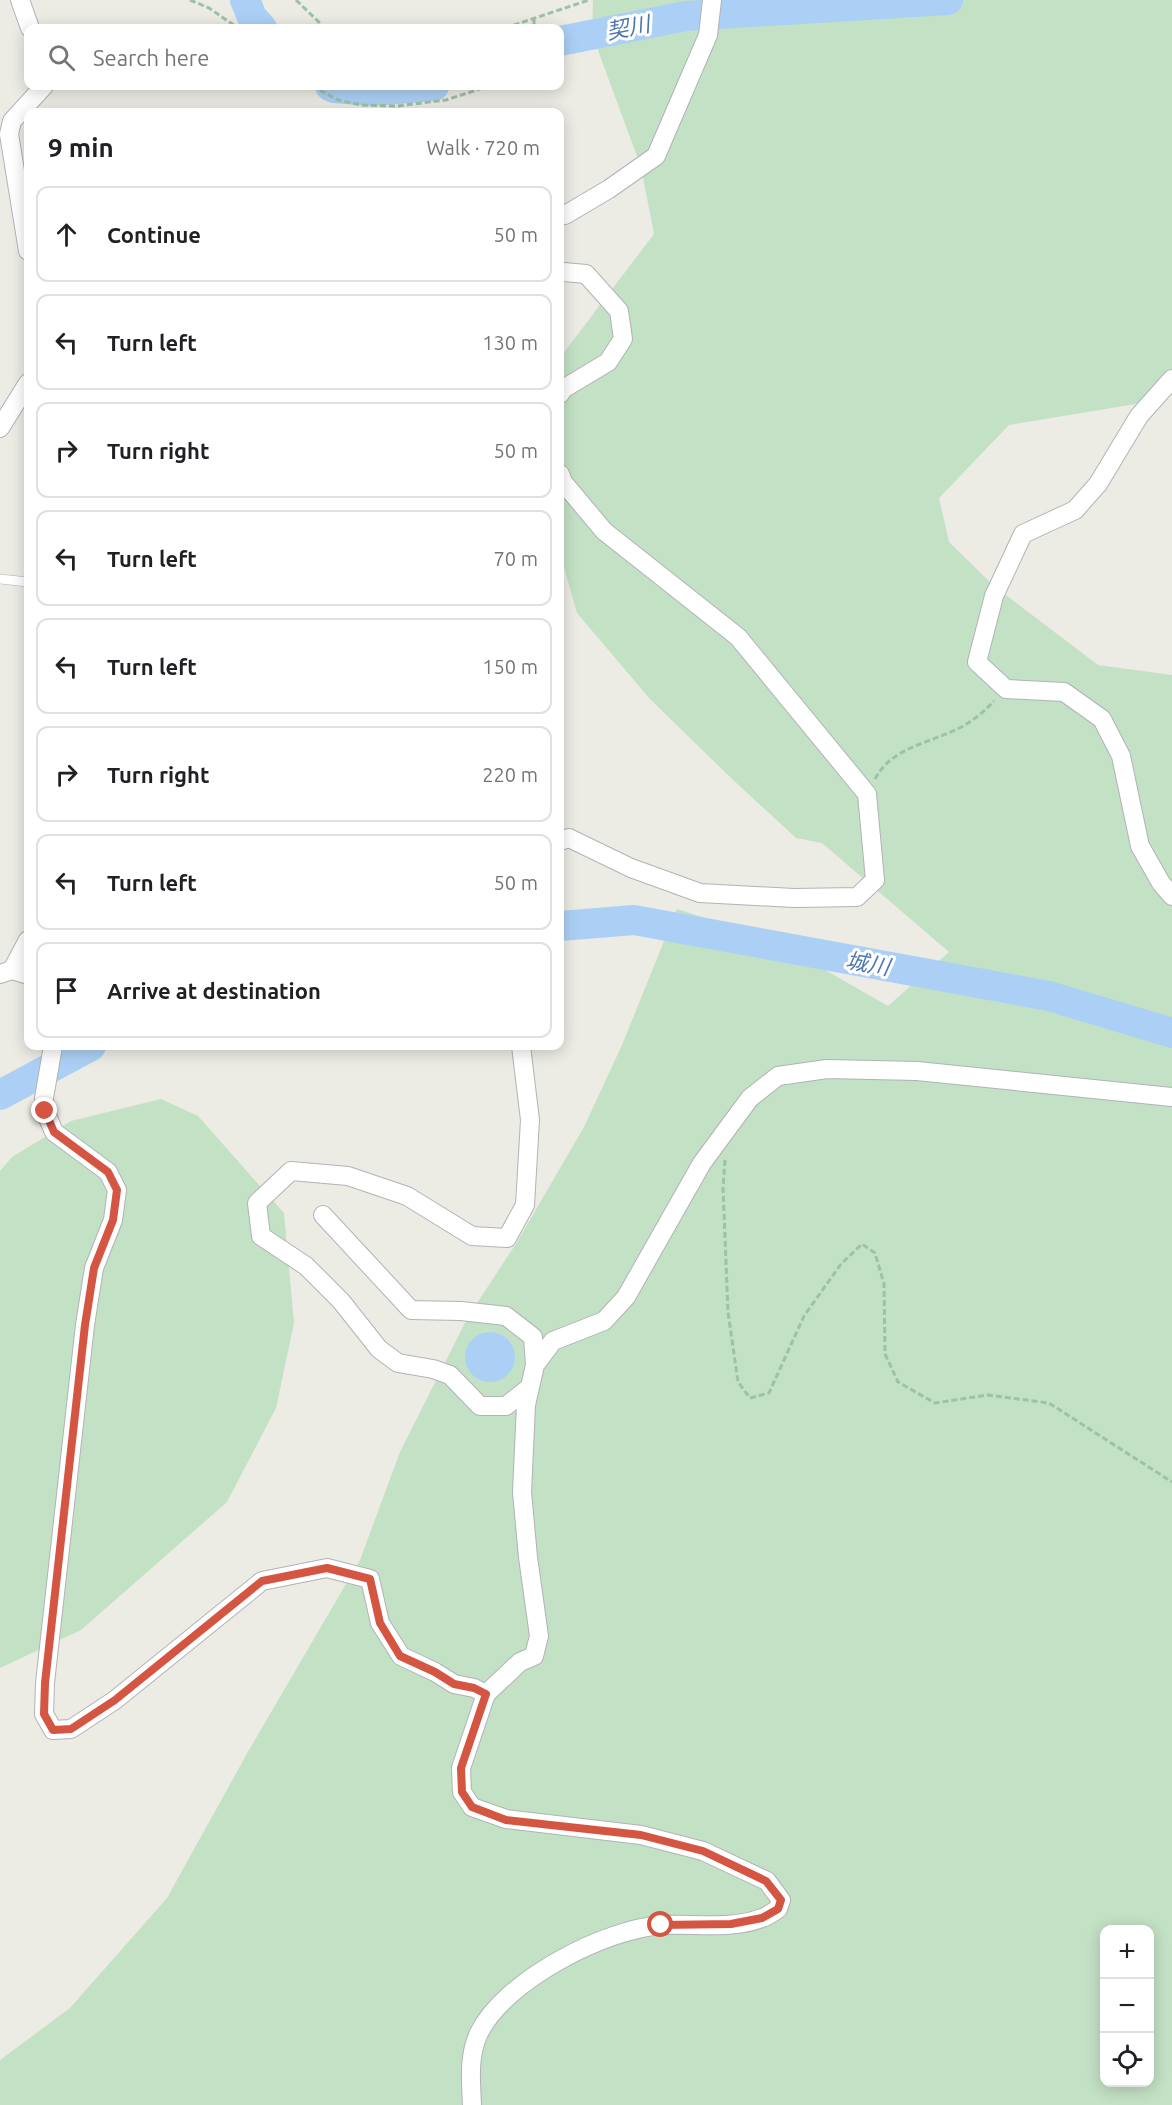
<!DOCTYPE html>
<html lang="en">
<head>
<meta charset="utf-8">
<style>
  :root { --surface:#fff; --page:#f2f2f2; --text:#202124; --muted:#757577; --line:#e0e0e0 }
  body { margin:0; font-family:Ubuntu,"Noto Sans JP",sans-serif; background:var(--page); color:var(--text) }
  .controls { position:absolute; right:18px; bottom:18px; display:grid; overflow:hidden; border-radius:12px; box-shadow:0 3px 15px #0003 }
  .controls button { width:54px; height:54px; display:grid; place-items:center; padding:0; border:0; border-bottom:2px solid var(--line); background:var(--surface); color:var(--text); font:30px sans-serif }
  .stop { position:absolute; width:18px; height:18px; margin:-14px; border:4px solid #d45642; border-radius:50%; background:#fff }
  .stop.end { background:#d45642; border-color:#fff; box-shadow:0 2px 6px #0008 }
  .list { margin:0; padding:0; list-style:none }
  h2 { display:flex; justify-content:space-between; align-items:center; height:78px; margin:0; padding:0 24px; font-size:26px }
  h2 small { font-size:20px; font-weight:400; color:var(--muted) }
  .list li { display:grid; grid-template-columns:39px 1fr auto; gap:18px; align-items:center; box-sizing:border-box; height:96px; margin:0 12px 12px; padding:0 12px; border:2px solid var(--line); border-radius:12px }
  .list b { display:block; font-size:22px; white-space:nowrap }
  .list em { font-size:20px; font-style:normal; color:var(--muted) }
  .icon { flex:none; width:33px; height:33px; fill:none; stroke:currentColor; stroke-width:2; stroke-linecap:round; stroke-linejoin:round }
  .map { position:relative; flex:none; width:1172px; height:2105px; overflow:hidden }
  .search { position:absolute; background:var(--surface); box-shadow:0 3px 15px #0003; left:24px; top:24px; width:540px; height:66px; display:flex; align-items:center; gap:15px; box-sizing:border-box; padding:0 21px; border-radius:12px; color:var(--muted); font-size:22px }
  .panel { position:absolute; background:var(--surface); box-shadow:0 3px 15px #0003; left:24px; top:108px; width:540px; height:942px; border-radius:12px }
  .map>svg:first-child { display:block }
</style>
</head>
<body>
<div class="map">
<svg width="1172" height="2105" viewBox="0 0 1172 2105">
  <rect width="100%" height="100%" fill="#ecebe4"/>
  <g fill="#c3e1c5" fill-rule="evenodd">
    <path d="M593,0H1172V394L1160,400L1009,425L939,498L949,542L994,586L1098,665L1172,675V2105H0V2060L70,2008L167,1898L249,1750L360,1560L400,1452L468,1317L517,1242L584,1127L622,1045L677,909L771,939L888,1006L949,952L822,843L796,838L731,778L650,699L577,613L560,553V365L562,355L654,234L641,167L592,34ZM1104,1930H1150V2082H1104Z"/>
    <path d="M161,1099L198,1116L284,1213L294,1323L276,1408L227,1502L81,1630L0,1668V1171L12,1157L71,1121Z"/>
  </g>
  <circle fill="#acd0f5" cx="490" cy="1357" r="25"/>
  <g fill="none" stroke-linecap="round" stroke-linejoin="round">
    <g stroke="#acd0f5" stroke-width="30">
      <path d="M245,0L252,17L262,28"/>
      <path d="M560,41L686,16L948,0"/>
      <path d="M330,86L334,88L372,91L434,86"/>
      <path d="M560,926L634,920L1049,996L1172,1033"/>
      <path d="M0,1095L91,1046"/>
    </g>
    <defs>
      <path id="service" d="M0,579L28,582"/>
      <g id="minor">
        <path d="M20,0L30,28"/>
        <path d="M560,215H565L609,189L656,156L708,35L712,0"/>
        <path d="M28,251L9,134L12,121L44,86"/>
        <path d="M560,273L564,272L586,274L619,311L623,339L608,362L563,389L560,394"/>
        <path d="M1172,379L1139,416L1098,484L1075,510L1023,534L994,596L977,662L1006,689L1064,692L1102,719L1121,756L1140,846L1161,883L1172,896"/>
        <path d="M0,428L28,383"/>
        <path d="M560,474L563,482L604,531L738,637L867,794L875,880L857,897L794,898L700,893L631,868L569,838L560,841"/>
        <path d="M12,970L28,940"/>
        <path d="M0,974L12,970L28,975"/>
        <path d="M53,1046L44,1098L45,1111L54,1132L108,1172L117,1190L113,1220L94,1268L85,1325L45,1683L44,1714L53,1730L71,1729L115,1700L262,1581L327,1568L370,1579L380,1623L401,1656L435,1672L454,1684L474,1688L486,1694"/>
        <path d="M521,1046L530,1120L525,1205L507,1238L472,1236L407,1196L348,1176L291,1171L257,1203L261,1236L306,1266L341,1301L379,1349L398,1363L433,1369L450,1375L480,1406H506L530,1387"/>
        <path d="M323,1215L411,1310L461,1311L506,1316L533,1337L535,1365"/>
        <path d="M472,2105C471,2081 468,2056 479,2033C505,1980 605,1929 662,1925C695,1923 731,1930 762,1918C768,1916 773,1912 778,1909L781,1900L767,1881L703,1851L641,1835L506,1819L472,1807L462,1792L461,1768L486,1694L520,1662L534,1656L539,1636L528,1557L522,1492L526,1405L535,1365L553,1341L604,1321L626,1297L702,1163L750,1098L778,1076L827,1069L917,1071L1172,1097"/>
      </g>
    </defs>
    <use href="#service" stroke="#b1b3b7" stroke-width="10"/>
    <use href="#minor" stroke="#b1b3b7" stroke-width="20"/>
    <g stroke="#9dc1a9" stroke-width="3" stroke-dasharray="6 3" stroke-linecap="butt">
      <path d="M190,0L209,8L238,28"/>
      <path d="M296,0L325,28"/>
      <path d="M534,18V28"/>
      <path d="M505,28L589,0"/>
      <path d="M312,86L338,100L361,105L397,106L446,100L489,86"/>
      <path d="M875,779C891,749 924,744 953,731C969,724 982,714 994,701"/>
      <path d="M725,1160L723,1188L728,1312L738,1382L750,1398L769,1393L804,1316L841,1264L862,1244L875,1253L884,1284L885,1354L898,1382L935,1403L988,1395L1049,1403L1172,1482"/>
    </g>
    <use href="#service" stroke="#fff" stroke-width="9"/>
    <use href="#minor" stroke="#fff" stroke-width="18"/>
  </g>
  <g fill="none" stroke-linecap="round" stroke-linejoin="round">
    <path stroke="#d45642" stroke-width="8" d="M45,1111L54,1132L108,1172L117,1190L113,1220L94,1268L85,1325L45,1683L44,1714L53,1730L71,1729L115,1700L262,1581L327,1568L370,1579L380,1623L400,1656L435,1672L454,1684L474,1688L486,1694L461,1768L462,1792L472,1807L506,1820L641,1835L703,1851L766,1881L781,1900L778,1909L762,1918L731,1924L661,1925"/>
  </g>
  <g text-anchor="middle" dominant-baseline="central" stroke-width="6" stroke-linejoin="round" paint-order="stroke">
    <g font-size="22" font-style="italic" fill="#4e77ad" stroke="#fff">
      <text transform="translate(628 27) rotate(-11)">契川</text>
      <text transform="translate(868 963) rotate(10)">城川</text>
    </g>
  </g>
</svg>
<div class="controls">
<button>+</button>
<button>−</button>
<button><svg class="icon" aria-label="locate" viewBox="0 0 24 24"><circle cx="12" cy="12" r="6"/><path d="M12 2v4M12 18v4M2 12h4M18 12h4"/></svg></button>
</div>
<div class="stop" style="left:661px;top:1925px"></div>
<div class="stop end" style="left:45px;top:1111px"></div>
<div class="search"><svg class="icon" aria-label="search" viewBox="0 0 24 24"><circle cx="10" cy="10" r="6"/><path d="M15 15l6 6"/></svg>Search here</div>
<section class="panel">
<h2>9 min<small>Walk · 720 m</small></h2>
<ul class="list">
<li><svg class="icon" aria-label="ahead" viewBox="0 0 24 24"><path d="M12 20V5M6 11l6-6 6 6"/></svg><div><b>Continue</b></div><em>50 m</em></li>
<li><svg class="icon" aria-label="left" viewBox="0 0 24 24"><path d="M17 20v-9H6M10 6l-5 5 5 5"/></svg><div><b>Turn left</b></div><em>130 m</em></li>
<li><svg class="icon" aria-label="right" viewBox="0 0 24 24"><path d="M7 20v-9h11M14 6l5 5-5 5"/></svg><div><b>Turn right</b></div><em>50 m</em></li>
<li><svg class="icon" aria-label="left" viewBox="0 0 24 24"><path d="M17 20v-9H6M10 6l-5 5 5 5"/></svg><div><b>Turn left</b></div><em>70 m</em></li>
<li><svg class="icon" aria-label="left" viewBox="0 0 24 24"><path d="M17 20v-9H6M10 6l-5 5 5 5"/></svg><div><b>Turn left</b></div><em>150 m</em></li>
<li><svg class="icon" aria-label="right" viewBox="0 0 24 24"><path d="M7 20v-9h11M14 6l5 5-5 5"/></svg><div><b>Turn right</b></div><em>220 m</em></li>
<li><svg class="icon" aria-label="left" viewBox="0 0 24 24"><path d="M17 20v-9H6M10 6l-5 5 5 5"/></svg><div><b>Turn left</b></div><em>50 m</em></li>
<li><svg class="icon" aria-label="arrive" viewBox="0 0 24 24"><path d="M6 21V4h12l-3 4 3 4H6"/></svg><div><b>Arrive at destination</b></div></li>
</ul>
</section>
</div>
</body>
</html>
